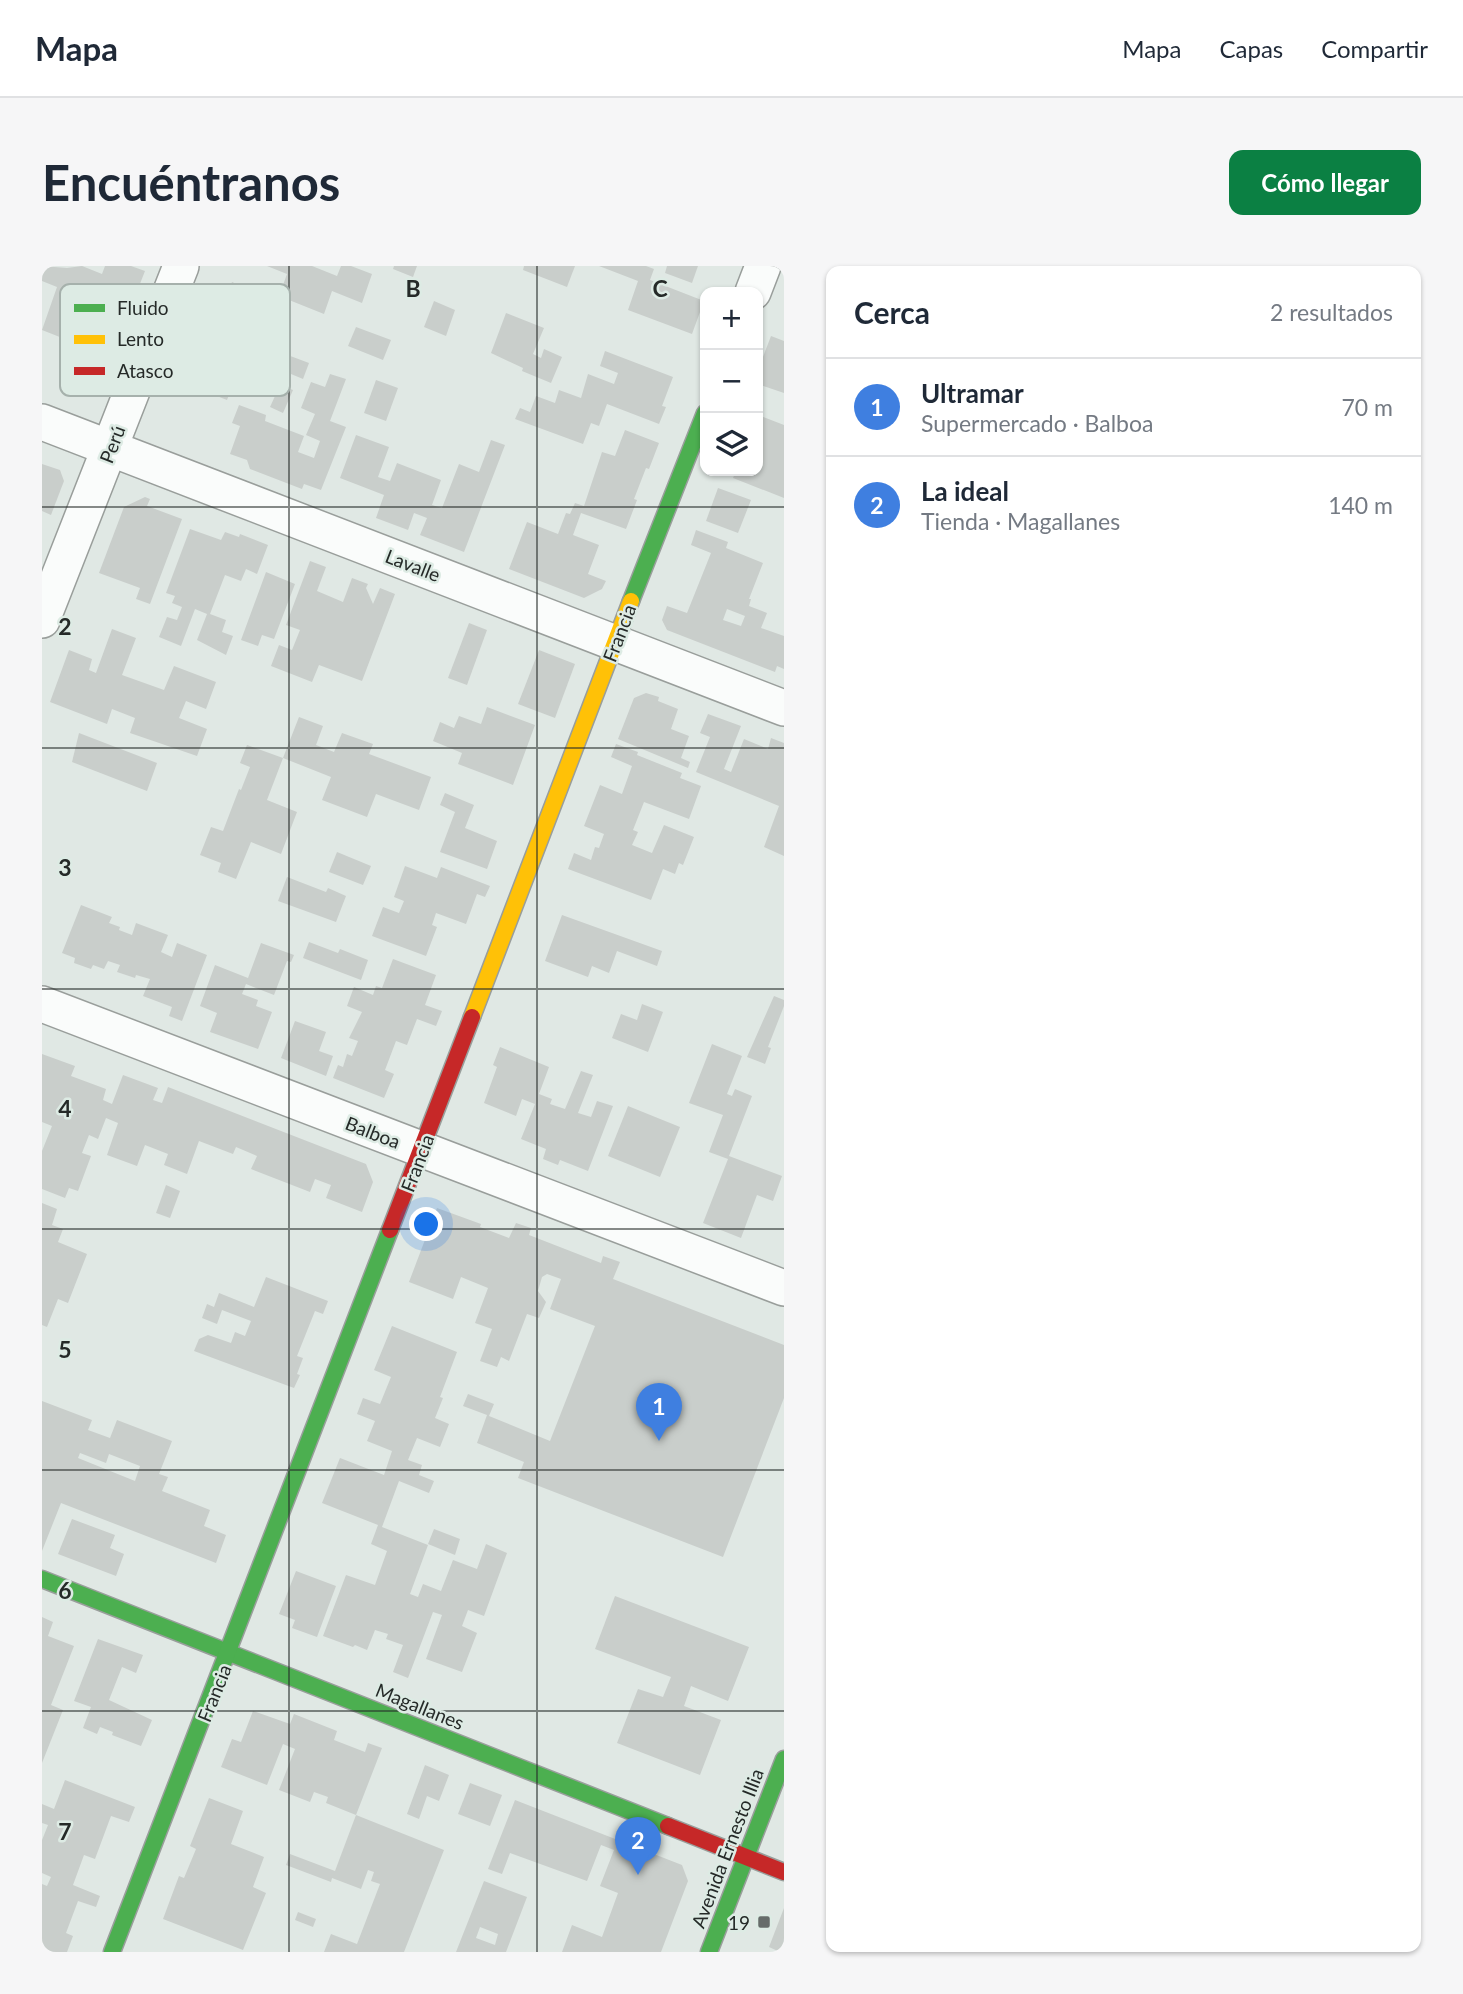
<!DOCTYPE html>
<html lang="es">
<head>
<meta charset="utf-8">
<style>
  :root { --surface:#fff; --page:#f6f6f7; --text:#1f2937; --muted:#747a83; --line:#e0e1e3; --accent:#0b8043 }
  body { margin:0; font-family:Lato,sans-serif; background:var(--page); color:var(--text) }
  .controls { position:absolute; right:21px; top:21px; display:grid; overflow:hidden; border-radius:14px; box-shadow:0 2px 5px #0004 }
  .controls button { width:63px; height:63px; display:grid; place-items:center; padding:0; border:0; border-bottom:2px solid var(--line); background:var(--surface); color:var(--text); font:35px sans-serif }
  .you { position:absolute; left:385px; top:959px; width:24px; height:24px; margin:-18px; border:5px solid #fff; border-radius:50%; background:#1a73e8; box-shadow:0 0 0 10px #1a73e833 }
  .badge { display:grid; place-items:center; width:46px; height:46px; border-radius:50%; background:var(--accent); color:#fff; font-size:23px; font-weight:700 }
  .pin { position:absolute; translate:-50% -58px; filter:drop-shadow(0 2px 4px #0008) }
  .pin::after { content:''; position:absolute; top:37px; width:24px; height:21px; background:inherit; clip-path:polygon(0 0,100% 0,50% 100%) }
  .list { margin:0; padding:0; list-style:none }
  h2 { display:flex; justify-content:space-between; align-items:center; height:91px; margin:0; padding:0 28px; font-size:30px }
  h2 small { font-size:23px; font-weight:400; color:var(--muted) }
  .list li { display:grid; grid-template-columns:46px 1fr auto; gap:21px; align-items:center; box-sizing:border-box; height:98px; padding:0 28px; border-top:2px solid var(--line) }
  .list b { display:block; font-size:26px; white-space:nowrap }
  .list p { margin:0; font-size:23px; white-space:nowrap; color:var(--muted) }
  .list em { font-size:23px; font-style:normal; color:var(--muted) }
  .icon { flex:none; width:38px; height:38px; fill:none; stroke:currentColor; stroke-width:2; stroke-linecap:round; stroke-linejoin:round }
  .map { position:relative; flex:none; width:742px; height:1686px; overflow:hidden; border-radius:14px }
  header { display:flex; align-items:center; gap:42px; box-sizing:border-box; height:98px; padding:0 35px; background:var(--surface); border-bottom:2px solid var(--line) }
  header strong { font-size:33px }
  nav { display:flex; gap:38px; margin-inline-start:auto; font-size:24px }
  .intro { display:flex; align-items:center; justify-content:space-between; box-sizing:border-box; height:168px; padding:0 42px }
  h1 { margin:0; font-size:49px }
  .button { padding:18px 32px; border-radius:14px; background:var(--accent); color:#fff; font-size:24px; font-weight:700 }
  main { display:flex; gap:42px; padding:0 42px }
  aside { flex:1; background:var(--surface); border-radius:14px; box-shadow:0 2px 5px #0004 }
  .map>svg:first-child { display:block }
</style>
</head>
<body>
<header>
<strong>Mapa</strong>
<nav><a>Mapa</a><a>Capas</a><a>Compartir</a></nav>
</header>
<div class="intro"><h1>Encuéntranos</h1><a class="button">Cómo llegar</a></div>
<main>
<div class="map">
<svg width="742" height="1686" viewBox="0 0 742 1686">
  <rect width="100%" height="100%" fill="#e0e8e4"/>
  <g fill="#c9cecb" fill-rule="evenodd">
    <path d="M0,0L25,2L40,0L60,8L63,0H89L103,5L92,33L76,27L70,42L63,40L58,53L54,52L43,81L0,64L15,21L0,15Z"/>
    <path d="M225,0H270L295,10L299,0H309L330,8L320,37L290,25L282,48L237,30L245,8Z"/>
    <path d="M352,0H375L371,11L351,3Z"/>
    <path d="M482,0H533L525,21L481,4Z"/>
    <path d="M557,0H604L612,3L608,14L662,35L650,68L586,44L596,15Z"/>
    <path d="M625,0H656L650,17L623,7Z"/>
    <path d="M190,16L231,33L208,92L164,75L181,32L183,33Z"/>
    <path d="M392,35L413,44L404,70L382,61Z"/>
    <path d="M464,47L502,62L491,88L499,92L502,83L520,91L509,117L480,105L481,102L449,87Z"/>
    <path d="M314,61L349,74L341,94L306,80Z"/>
    <path d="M729,70L742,75V127L716,118V104Z"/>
    <path d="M150,85L197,104L185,134L139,116Z"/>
    <path d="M563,85L631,111L620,140L624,141L617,158L565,138L557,160L549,157L541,178L473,153L478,142L488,146L494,130L513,137L517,124L539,132L546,108L572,118L576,107L558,100Z"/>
    <path d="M243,88L267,97L261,113L237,103Z"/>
    <path d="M288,108L304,113L288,155L304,161L279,224L262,218L260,223L208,203L205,194L188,188L198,160L190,157L197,139L224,149L223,155L262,170L256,186L272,192L278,175L264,169L273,148L259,142L269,116L283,121Z"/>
    <path d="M334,114L356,122L344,155L322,147Z"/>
    <path d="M238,119L251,124L241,147L228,141Z"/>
    <path d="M716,149L742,159V232L691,212L694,205H716Z"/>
    <path d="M583,164L617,177L607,203L604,202L592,233L595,234L584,263L539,247L531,269L557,279L546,308L564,315L560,323L542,332L467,303L485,256L516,268L524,247L528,248L533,237L542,240L560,186L573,190Z"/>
    <path d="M314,169L347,181L336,211L348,215L355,197L399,214L390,239L400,242L417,198L437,206L449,174L463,179L422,286L378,269L385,252L372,247L366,264L334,252L342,229L298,212Z"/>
    <path d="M0,198L18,204L22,215L9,249L0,245Z"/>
    <path d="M676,222L709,234L696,267L664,255Z"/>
    <path d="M103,231L108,233L105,240L140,253L108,338L94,333L98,322L57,307L82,241Z"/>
    <path d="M148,263L179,274L183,266L197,271L198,268L226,279L215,308L204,303L199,315L183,309L168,348L184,354L180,366L191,370L184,389L155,374L165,348L153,343L139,380L117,371L125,351L135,354L140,341L130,337L133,330L124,327Z"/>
    <path d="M654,264L686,276L684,282L721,297L707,333H709L707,340L725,347L719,362L742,370V403L735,400L733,406L625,364L620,354L625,340L645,347L669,287L649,279ZM685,343L703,350L699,360L681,354Z"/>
    <path d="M268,295L284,301L275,325L301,336L310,312L326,318L324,322L331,338L338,322L353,328L320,415L277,399L270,416L229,400L237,379L250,384L258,364L244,359Z"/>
    <path d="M224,306L253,318L232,373L220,369L216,380L199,374Z"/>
    <path d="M427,357L445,364L425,419L406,412Z"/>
    <path d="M70,363L94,372L80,409L122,424L132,400L174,416L164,443L144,435L137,452L165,463L155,490L88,467L93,452L70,443L65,458L8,436L27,384L50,393L47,404L54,407Z"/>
    <path d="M497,384L533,398L513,452L476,438Z"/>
    <path d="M604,427L617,431L616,435L636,443L629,463L647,470L639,492L648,496L646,502L576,473L592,432Z"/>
    <path d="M445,441L493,459L471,519L416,498L420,487L391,475L398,456L412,462L417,450L439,458Z"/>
    <path d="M666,448L699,460L682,503L689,506L702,473L726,483L729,472L742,477V590L722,581L737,540L654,506L668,471L658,467Z"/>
    <path d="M257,451L281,460L274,479L292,486L300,467L331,478L327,488L389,511L377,544L334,528L325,551L280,534L289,511L241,492Z"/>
    <path d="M37,467L115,497L105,525L30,496Z"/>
    <path d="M574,478L596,486L595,489L640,507L638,512L659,520L647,553L602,536L591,564L596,566L590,579L610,587L622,559L652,571L641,599L637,597L633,608L621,603L609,634L526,603L532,587L549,594L553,581L557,582L562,568L542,560L558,519L580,528L590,500L569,491Z"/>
    <path d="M205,479L241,492L225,534L255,546L239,588L209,576L194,613L176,606L179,597L158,589L169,561L181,565L197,523L199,524L208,501L198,497Z"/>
    <path d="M403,527L432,539L423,562L455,575L445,603L398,586L413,546L398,539Z"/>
    <path d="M295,586L329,600L321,619L287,606Z"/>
    <path d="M363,600L395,612L399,601L448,620L443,631L435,628L424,658L394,647L390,659L395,661L384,690L330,670L341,641L357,647L362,635L352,631Z"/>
    <path d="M245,611L284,626L286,622L304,630L294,656L236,635Z"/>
    <path d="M39,639L70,651L67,657L78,661L77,664L90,669L94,657L126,669L119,686L130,691L135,677L165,689L140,755L127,750L130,741L101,730L108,713L94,709L93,712L75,706L78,699L66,695L62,703L51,699L49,703L32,697L33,692L20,687Z"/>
    <path d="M520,649L620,685L615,700L575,685L567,707L550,700L546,711L503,695Z"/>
    <path d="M267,676L296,687L298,683L326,694L319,714L261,692Z"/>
    <path d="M219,677L252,689L249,696L245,695L232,729L204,718L200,728L216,734L214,740L230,746L216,783L168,766L175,747L158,740L173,699L206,712Z"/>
    <path d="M351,693L394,709L383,739L400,745L394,760L375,753L365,779L354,775L343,804L352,808L342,832L291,812L296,799L301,801L305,788L310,790L316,775L307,772L320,746L305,740L312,721L331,729L334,720L340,722Z"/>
    <path d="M732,730L742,734V740L726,781L729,782L723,798L705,791Z"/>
    <path d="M600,738L621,746L606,786L570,772L579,748L595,754Z"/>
    <path d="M253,755L284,766L277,785L291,790L284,810L239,792Z"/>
    <path d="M670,778L700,790L685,828L690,830L693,823L710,830L687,890L740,910L731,935L715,929L699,972L661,957L686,893L667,886L681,849L647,837Z"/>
    <path d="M458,781L507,801L497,828L510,833L508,838L523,843L539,805L551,809L536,847L549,851L555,835L571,840L546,905L518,894L516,899L501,893L504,883L479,873L493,838L480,833L474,850L442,837L455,801L451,799Z"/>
    <path d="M0,788L33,800L29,810L64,823L61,834L70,838L81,809L116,822L111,834L120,837L126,821L324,898L331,916L320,946L284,932L289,919L273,913L268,926L209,903L215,890L194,881L191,888L157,875L145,908L122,899L126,888L103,879L95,900L65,889L76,857L64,852L56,873L47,869L40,887L49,890L36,925L27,922L23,932L0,923V885L10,860L0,856Z"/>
    <path d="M586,840L638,861L618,911L566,890Z"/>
    <path d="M124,919L138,925L128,952L114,947Z"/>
    <path d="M0,937L15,943L10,959L21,963L16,976L45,988L26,1037L16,1033L5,1061L0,1059Z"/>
    <path d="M395,942L439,958L438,961L467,972L474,957L489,962L487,969L559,997L561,990L578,996L571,1013L742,1079V1132L681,1291L476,1212L482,1196L435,1177L445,1149L421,1140L426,1128L452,1138L447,1150L508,1175L553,1060L508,1043L519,1013L505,1008L500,1011L496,1025L504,1036L497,1052L485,1048L467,1095L459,1091L455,1101L438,1095L450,1063L433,1057L446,1022L419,1011L411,1033L367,1016Z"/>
    <path d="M224,1011L286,1035L281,1048L273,1045L255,1090L261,1092L255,1108L258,1109L252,1122L152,1085L157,1073L166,1069L189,1077L193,1066L203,1070L209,1055L180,1044L175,1058L160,1052L165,1038L172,1041L177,1027L212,1041Z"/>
    <path d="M350,1060L415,1086L398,1131L401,1132L393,1152L407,1158L398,1181L375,1172L366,1194L380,1199L377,1209L392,1215L387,1227L357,1215L340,1261L386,1279L368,1328L376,1331L381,1318L399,1325L411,1294L435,1303L444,1278L465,1287L442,1350L426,1344L420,1360L435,1367L420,1406L384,1393L400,1349L391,1346L366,1412L351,1406L361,1379L344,1373L346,1368L333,1364L325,1384L313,1379L311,1381L281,1370L304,1309L333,1319L345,1285L329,1278L336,1259L280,1237L298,1192L342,1209L350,1185L325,1175L333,1155L315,1148L321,1132L338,1138L349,1111L332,1104Z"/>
    <path d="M0,1135L50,1154L46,1164L68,1172L75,1154L130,1175L117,1208L126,1211L120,1225L168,1244L162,1260L184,1269L174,1297L19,1237L0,1285ZM38,1187L64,1197L67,1188L98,1200L93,1215L36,1192Z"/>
    <path d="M30,1253L73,1269L68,1282L82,1288L74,1310L16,1288Z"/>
    <path d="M392,1263L418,1273L413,1289L386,1278Z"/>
    <path d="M254,1305L294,1320L275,1371L250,1362L253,1354L237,1348Z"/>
    <path d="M573,1330L707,1381L686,1435L649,1420L642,1440L679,1454L658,1509L575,1477L596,1423L621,1431L629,1411L553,1383Z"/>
    <path d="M0,1351L11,1356L6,1370L32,1380L9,1439L21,1444L0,1497Z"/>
    <path d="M56,1373L101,1389L94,1407L80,1401L67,1434L110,1454L99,1480L70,1469L71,1466L58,1461L55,1468L41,1462L49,1441L32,1435Z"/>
    <path d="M211,1445L248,1458L252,1448L295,1465L292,1474L323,1486L326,1477L340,1482L314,1549L284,1537L286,1531L272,1526L268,1536L237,1524L253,1483L241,1478L225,1519L179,1501L190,1473L199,1476Z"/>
    <path d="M383,1499L407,1509L397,1535L385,1530L377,1553L365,1548Z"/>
    <path d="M23,1514L93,1541L87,1556L69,1550L53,1593L42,1589L31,1619L58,1630L54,1641L36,1635L24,1667L31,1670L25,1686H0V1618L5,1620L9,1611L0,1607V1574L6,1559L0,1557V1538L12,1543Z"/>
    <path d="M428,1517L460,1529L448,1560L416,1548Z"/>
    <path d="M167,1532L201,1545L189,1578L222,1591L211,1621L224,1627L201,1684L121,1653L137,1610L142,1612L154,1583L148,1580Z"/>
    <path d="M473,1534L640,1599L646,1615L619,1686H520L530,1659L560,1671L576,1627L558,1620L572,1584L559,1579L545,1615L468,1587L460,1608L446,1603Z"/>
    <path d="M314,1549L402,1584L362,1686H282L289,1668L315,1678L338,1618L329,1615L332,1606L326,1604L319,1623L290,1612L289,1616L244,1599L248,1588L293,1605Z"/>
    <path d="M442,1615L485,1631L464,1686H414ZM438,1661L456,1668L453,1679L434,1672Z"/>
    <path d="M742,1642V1686H738L727,1681Z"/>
    <path d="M256,1646L274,1653L271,1661L253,1654Z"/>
  </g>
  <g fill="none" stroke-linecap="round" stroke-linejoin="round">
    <defs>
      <g id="street">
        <path d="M711,26L721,0"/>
        <path d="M0,156L742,442"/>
        <path d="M0,354L139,0"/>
        <path d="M0,738L742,1022"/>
      </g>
      <g id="fast">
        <path d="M589,335L663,147"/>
        <path d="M0,1313L626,1560"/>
        <path d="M70,1686L348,964"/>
        <path d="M667,1686L742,1493"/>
      </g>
      <path id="slow" d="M430,751L589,335"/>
      <g id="jam">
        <path d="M348,964L430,751"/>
        <path d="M626,1560L742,1606"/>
      </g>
    </defs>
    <use href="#street" stroke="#999e9b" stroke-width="38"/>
    <use href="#fast" stroke="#999e9b" stroke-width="19"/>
    <use href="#slow" stroke="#999e9b" stroke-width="19"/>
    <use href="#jam" stroke="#999e9b" stroke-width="19"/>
    <use href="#street" stroke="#fafcfb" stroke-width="35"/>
    <use href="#fast" stroke="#4caf50" stroke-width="16"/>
    <use href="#slow" stroke="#ffc107" stroke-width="16"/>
    <use href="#jam" stroke="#c62828" stroke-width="16"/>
  </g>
  <path fill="none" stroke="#252a28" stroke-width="2" stroke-opacity="0.55" d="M247,0V1686M495,0V1686M0,241H742M0,482H742M0,723H742M0,963H742M0,1204H742M0,1445H742"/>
  <rect fill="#666c6a" stroke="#ddebe4" stroke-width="2.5" x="715" y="1649" width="14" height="14" rx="3.5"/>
  <g text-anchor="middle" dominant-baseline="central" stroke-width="5" stroke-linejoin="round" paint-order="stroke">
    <g font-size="19" fill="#252a28" stroke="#ddebe4">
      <text transform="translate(70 178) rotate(-69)">Perú</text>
      <text transform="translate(371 299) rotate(21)">Lavalle</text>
      <text transform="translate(577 367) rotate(-69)">Francia</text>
      <text transform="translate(331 866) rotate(21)">Balboa</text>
      <text transform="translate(375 897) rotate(-69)">Francia</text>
      <text transform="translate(172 1427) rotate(-68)">Francia</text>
      <text transform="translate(378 1440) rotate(22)">Magallanes</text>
      <text transform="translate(685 1582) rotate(-69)">Avenida Ernesto Illia</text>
    </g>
    <g font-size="19" fill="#252a28" stroke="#ddebe4" text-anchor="end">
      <text x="708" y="1656">19</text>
    </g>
  </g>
  <rect x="18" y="18" width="230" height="112" rx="10" fill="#ddebe4" stroke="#a6b1ac" stroke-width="2"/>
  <rect x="32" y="38" width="31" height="8" fill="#4caf50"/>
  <rect x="32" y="69" width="31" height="9" fill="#ffc107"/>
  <rect x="32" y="101" width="31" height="8" fill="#c62828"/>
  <g font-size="19" fill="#252a28">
    <text x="75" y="49">Fluido</text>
    <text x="75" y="80">Lento</text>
    <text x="75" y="112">Atasco</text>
  </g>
  <g font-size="23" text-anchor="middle" font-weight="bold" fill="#252a28" stroke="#ddebe4" stroke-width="5" stroke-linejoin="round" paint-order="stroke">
    <text x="371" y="31">B</text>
    <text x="618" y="31">C</text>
    <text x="23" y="369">2</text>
    <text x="23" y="610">3</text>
    <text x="23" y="851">4</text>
    <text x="23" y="1092">5</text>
    <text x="23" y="1333">6</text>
    <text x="23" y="1574">7</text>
  </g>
</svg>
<div class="controls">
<button>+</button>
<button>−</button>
<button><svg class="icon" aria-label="layers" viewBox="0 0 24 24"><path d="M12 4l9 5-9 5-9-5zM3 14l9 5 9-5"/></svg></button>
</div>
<div class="you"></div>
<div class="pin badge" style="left:617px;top:1175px;background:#3f7fe0">1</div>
<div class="pin badge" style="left:596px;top:1609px;background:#3f7fe0">2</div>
</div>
<aside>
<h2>Cerca<small>2 resultados</small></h2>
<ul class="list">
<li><span class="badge" style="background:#3f7fe0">1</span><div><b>Ultramar</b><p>Supermercado · Balboa</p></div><em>70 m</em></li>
<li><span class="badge" style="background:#3f7fe0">2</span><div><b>La ideal</b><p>Tienda · Magallanes</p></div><em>140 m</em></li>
</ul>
</aside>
</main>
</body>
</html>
